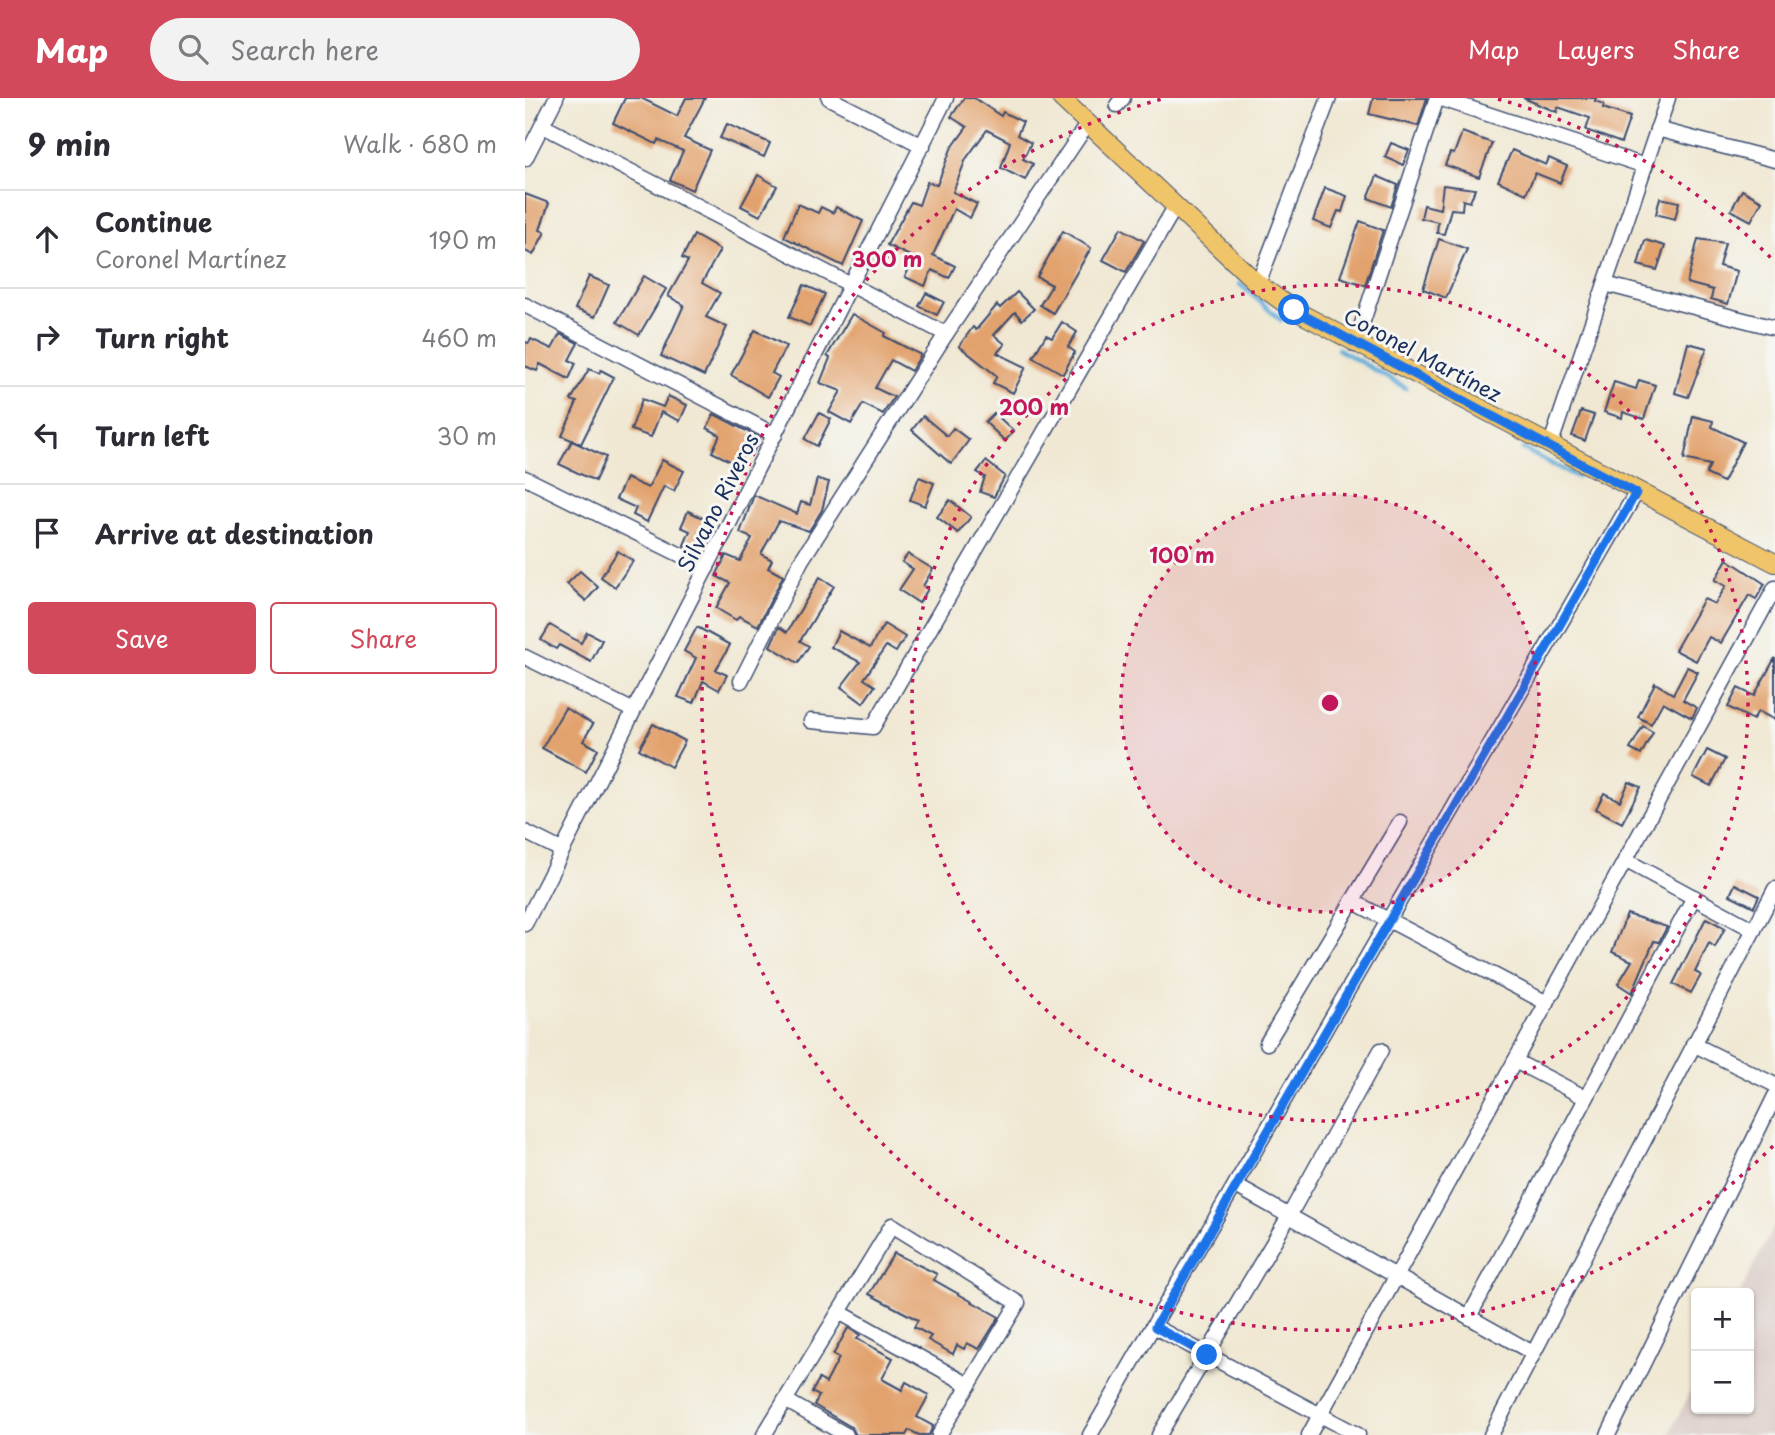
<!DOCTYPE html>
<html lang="en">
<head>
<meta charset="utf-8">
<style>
  :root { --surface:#fff; --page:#f2f2f3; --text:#2b2b33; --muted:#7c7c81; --line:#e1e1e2; --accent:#d1495b }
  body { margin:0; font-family:"Playpen Sans",sans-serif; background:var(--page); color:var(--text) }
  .controls { position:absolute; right:21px; bottom:21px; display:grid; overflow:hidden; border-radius:7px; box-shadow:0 2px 5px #0004 }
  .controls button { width:63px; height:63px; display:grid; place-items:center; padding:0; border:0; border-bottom:2px solid var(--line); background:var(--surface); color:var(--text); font:35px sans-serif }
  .stop { position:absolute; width:21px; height:21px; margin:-16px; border:5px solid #1a73e8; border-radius:50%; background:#fff }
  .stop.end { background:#1a73e8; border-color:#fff; box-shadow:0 2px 7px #0008 }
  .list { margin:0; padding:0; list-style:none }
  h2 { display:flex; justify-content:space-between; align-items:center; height:91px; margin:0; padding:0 28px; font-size:30px }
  h2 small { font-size:23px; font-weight:400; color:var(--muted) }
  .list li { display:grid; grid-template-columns:46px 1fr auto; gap:21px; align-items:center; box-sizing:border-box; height:98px; padding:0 28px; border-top:2px solid var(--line) }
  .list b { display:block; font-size:26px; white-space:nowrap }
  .list p { margin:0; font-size:23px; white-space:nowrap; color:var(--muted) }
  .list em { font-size:23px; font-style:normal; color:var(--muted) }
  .actions { display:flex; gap:14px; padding:21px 28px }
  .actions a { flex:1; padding:16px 0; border:2px solid var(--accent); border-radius:7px; text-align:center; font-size:24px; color:var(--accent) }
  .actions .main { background:var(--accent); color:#fff }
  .icon { flex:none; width:38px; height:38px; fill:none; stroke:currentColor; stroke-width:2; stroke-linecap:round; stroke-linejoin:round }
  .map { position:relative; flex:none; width:1250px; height:1337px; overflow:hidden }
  header { display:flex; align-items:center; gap:42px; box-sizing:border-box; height:98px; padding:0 35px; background:var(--accent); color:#fff }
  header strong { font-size:33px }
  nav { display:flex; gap:38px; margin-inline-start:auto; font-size:24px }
  .search { width:490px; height:63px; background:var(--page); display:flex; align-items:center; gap:18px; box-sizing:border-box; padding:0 24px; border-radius:38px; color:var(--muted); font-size:26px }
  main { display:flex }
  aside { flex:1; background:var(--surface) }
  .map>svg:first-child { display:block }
</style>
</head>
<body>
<header>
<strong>Map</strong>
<div class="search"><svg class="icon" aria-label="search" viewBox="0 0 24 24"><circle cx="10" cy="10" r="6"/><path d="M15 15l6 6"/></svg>Search here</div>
<nav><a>Map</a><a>Layers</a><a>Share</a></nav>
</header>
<main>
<aside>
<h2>9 min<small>Walk · 680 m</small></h2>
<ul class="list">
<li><svg class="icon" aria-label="ahead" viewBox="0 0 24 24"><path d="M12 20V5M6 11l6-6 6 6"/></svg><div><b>Continue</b><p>Coronel Martínez</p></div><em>190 m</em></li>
<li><svg class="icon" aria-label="right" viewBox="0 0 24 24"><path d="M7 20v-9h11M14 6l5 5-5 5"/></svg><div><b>Turn right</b></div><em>460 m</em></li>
<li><svg class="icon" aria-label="left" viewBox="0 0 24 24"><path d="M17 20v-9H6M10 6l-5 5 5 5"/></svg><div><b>Turn left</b></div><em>30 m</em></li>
<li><svg class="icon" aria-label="arrive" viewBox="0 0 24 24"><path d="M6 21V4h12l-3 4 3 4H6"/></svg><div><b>Arrive at destination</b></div></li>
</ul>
<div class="actions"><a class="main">Save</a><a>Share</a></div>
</aside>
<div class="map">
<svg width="1250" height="1337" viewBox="0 0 1250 1337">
  <rect width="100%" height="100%" fill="#f6f6f2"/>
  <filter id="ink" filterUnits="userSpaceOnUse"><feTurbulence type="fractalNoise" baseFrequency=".0143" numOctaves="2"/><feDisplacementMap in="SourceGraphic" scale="14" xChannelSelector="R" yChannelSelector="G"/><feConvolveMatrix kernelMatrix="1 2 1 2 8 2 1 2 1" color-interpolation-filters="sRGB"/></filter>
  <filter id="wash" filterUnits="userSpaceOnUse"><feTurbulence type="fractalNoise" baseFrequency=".00686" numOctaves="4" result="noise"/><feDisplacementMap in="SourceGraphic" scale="28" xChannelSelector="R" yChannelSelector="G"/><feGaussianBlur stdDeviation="1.57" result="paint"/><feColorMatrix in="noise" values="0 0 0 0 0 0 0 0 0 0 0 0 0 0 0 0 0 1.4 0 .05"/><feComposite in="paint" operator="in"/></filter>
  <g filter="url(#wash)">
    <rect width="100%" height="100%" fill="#f0e8d3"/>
    <path fill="#d1c0bc" d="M1250,1126V1337H1144L1171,1283V1311H1224V1195H1215Z"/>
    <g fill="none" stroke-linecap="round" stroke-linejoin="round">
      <g stroke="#61adda" stroke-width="4.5">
        <path d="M687,160L701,173"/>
        <path d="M715,186L756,222"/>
        <path d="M813,251L881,290"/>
        <path d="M998,351L1052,379"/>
      </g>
    </g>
    <g id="blocks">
      <g fill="#e2a26d">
        <path d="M100,0H116L152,18L161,0H180L159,40L185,52L167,92L145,82L158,53L133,42L131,46L88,25Z"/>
        <path d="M439,0H449L476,18L478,14L498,24L492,37L506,45L498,61L508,66L500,82L476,70L485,44L462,32L441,61L428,94L452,106L445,120L429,111L408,157L430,168L424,180L407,172L400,188L380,179L389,160L362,147L386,104L394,107L402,84L412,87L426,51L442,29L426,19Z"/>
        <path d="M848,0H902L893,28L844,16Z"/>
        <path d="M998,0H1071L1070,3L1079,6L1078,10L1105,19L1096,45L1061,32L1065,20L1033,9L1032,14Z"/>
        <path d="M202,26L245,45L239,59L195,40Z"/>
        <path d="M937,34L967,45L954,79L920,67L925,55L929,56Z"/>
        <path d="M866,45L884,52L878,67L860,59Z"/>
        <path d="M987,52L1021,67L1024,60L1042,68L1035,85L1010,75L1001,96L973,83Z"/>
        <path d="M233,77L252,88L235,118L216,108Z"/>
        <path d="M852,78L873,87L866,109L843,100Z"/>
        <path d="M918,87L950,91L945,104L938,102L937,112L926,111L919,136L912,135L913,124L896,120L899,107L915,111Z"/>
        <path d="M800,90L822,98L817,114L813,113L806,130L788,123Z"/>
        <path d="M1217,92L1237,103L1226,123L1206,112Z"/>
        <path d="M0,96L24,105L15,132L20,134L8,157L0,153Z"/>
        <path d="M1135,100L1154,104L1150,121L1131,116Z"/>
        <path d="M273,106L293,115L296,109L308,115L311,109L338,123L318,168L259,139Z"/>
        <path d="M835,123L858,132L840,187L815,179Z"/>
        <path d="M596,130L619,143L601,174L578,162Z"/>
        <path d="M538,133L566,150L528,215L515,207L527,187L512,179Z"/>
        <path d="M169,137L195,152L177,185L195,195L181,219L202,229L179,278L136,258L159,207L143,198L163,163L157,160Z"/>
        <path d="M914,141L942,151L921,200L898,191Z"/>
        <path d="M1173,141L1200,145L1194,168L1212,173L1203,206L1186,201L1188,192L1162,185Z"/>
        <path d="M1120,142L1140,148L1132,172L1113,167Z"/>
        <path d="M64,178L84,187L70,219L50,211Z"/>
        <path d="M119,178L141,191L114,237L92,224Z"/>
        <path d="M279,187L300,196L285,228L264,219Z"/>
        <path d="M492,194L509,211L497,222L490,214L469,237L480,246L472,255L501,269L488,295L468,285L472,278L434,248L448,229L451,232L472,207L475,210Z"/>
        <path d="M401,195L419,204L412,217L394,208Z"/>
        <path d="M327,216L361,235L359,238L396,257L386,273L366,262L350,290L369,299L358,316L338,306L326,326L304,314L316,293L295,285L305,260L302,258Z"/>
        <path d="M537,224L552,234L543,249L550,254L538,276L508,259L521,237L527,240Z"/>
        <path d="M230,232L261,248L247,275L254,279L243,299L206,277Z"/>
        <path d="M35,236L53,245L44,262L51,265L44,281L15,266L12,273L0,268V244L4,245L6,241L27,251Z"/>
        <path d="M1163,245L1182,250L1163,299L1150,295Z"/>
        <path d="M64,271L74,275L76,272L89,279L56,346L37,338L52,304L46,302Z"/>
        <path d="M1114,282L1130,287L1119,321L1098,314L1097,320L1079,314L1089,284L1111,291Z"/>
        <path d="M143,298L162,307L155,323L136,314L126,339L106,332L117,301L138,309Z"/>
        <path d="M1056,313L1069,317L1060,343L1047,338Z"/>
        <path d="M294,315L306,321L292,348L280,341Z"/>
        <path d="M469,315L489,333L480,343L460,324Z"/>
        <path d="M189,316L235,340L228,354L221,350L213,367L187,354L195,337L182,330Z"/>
        <path d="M398,318L422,338L428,330L444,342L426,366L387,332Z"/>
        <path d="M1168,318L1188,323L1187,329L1218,344L1198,384L1181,376L1185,367L1159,361Z"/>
        <path d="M47,343L81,359L70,383L34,366Z"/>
        <path d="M137,362L159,373L149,393L139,388L122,424L108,417L111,410L91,401L101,380L123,390Z"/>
        <path d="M461,363L480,378L469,399L455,394L460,379L452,374Z"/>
        <path d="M394,379L409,385L400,408L385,402Z"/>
        <path d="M292,381L304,384L297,412L284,433L254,423L236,456L247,462L243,470L258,478L233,528L214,518L211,522L191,510L205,485L191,478L201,457L215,463L227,440L215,435L229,397L272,416L276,404L285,407Z"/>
        <path d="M425,402L446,419L433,435L412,419Z"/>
        <path d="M163,413L182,422L173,442L179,444L174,454L159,447L165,433L156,429Z"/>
        <path d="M93,453L108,463L90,489L76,479Z"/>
        <path d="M383,456L408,471L398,488L403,491L394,505L374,492L388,471L377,464Z"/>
        <path d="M1202,461L1240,486L1231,501L1224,497L1196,545L1184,539L1171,563L1150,552L1179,501L1190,506L1201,488L1190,482Z"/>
        <path d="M55,473L73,489L61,503L42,486Z"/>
        <path d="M295,479L309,488L275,543L284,548L273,565L245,548L254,529L262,534Z"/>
        <path d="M359,526L380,539L371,554L361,548L339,581L350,588L338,605L316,589L335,564L306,549L314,533L345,550Z"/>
        <path d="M25,527L56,545L62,534L77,542L66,564L34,547L31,551L16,542Z"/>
        <path d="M172,529L205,547L191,572L202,577L194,592L178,583L169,605L153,599L171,560L159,553Z"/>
        <path d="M1250,560V622L1233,613L1228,622L1203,609L1213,590L1229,598Z"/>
        <path d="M1162,569L1173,574L1158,602L1172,610L1167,620L1138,604L1126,626L1113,619L1130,585L1148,596Z"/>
        <path d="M40,610L68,626L58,643L73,651L61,674L17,650Z"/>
        <path d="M128,626L160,643L146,669L114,651Z"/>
        <path d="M1118,628L1128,634L1116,657L1105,651Z"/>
        <path d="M1182,652L1200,661L1186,688L1168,679Z"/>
        <path d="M1104,684L1116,689L1097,725L1071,711L1079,695L1095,703Z"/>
        <path d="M1210,786L1234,798L1229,809L1205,797Z"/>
        <path d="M1102,816L1142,829L1134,844L1129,843L1107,895L1093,886L1107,863L1087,854Z"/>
        <path d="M1181,820L1200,830L1190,849L1184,845L1170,874L1176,877L1166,895L1148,886Z"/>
        <path d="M369,1155L412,1176L409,1182L474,1219L454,1251L442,1245L439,1251L432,1247L428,1256L403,1242L406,1238L389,1229L393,1222L344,1196Z"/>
        <path d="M323,1230L335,1237L332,1241L368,1260L357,1281L377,1292L381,1284L404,1297L392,1319L408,1328L404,1337H394L384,1332L381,1337H331L326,1329L289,1307L294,1298L287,1294L294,1281L301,1285L314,1260L308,1257Z"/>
      </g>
    </g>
  </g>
  <g filter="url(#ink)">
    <use href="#blocks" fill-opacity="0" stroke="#3b4b70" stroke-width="2"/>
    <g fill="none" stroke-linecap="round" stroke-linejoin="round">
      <defs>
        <g id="minor">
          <path d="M304,0L398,48"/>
          <path d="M914,0L1120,68"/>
          <path d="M592,7L598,0"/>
          <path d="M18,28L421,236"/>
          <path d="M1132,31L1250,62"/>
          <path d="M0,61L31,0"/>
          <path d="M733,186L804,0"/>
          <path d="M1080,186L1250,230"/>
          <path d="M0,207L250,337"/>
          <path d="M830,247L912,0"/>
          <path d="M1025,348L1143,0"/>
          <path d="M0,380L182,470"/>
          <path d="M0,559L107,612"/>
          <path d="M216,583L276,463L421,236L563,25"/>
          <path d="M286,623L348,629L650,109"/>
          <path d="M0,734L36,752"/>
          <path d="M1100,762L1229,832"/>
          <path d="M827,803L1022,905"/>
          <path d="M0,826L421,0"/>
          <path d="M742,945L875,724"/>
          <path d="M1168,946L1250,987"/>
          <path d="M990,963L1061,1000"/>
          <path d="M711,1088L1008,1255"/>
          <path d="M314,1214L444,1287"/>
          <path d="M944,1219L1169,799"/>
          <path d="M630,1229L833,1337"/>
          <path d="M260,1302L321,1337"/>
          <path d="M239,1337L367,1127L493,1205L414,1337"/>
          <path d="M565,1337L1111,395"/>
          <path d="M634,1337L764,1118L856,952"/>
          <path d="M784,1337L1250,490"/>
          <path d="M966,1337L1250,791"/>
          <path d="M1083,1337L1250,998"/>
        </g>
        <path id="major" d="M536,0L733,186L769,212L1250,465"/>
      </defs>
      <use href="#minor" stroke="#3b4b70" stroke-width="17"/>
      <use href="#major" stroke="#3b4b70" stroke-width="20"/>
      <use href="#minor" stroke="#fff" stroke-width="14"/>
      <use href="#major" stroke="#f0c469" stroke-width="18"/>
    </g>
  </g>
  <g fill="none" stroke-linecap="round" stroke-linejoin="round" filter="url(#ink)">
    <path stroke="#1a73e8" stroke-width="9" d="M682,1257L630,1229L1111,395L769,212"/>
  </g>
  <circle cx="805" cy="605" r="209" fill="#c2185b" fill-opacity=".12"/>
  <g fill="none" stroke="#c2185b" stroke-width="3.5" stroke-dasharray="3.5 7">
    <circle cx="805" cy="605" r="209"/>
    <circle cx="805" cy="605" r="418"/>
    <path d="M1248 1048A627 627 0 1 1 637 1M973 1A627 627 0 0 1 1248 162"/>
  </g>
  <g text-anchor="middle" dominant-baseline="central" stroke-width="6" stroke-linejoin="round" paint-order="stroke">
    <g font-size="21" fill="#1b2f5e" stroke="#f6f6f2">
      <text transform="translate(898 256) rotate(28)">Coronel Martínez</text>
      <text transform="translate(192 404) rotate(-63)">Silvano Riveros</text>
    </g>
  </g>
  <circle cx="805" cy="605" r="10" fill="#c2185b" stroke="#f6f6f2" stroke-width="3.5"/>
  <g font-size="21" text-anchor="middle" font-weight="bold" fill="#c2185b" stroke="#f6f6f2" stroke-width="6" stroke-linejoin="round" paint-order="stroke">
    <text x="362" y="169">300 m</text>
    <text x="509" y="317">200 m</text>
    <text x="657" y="465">100 m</text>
  </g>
</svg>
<div class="controls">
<button>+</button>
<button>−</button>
</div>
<div class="stop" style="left:769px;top:212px"></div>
<div class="stop end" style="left:682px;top:1257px"></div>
</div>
</main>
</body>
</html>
